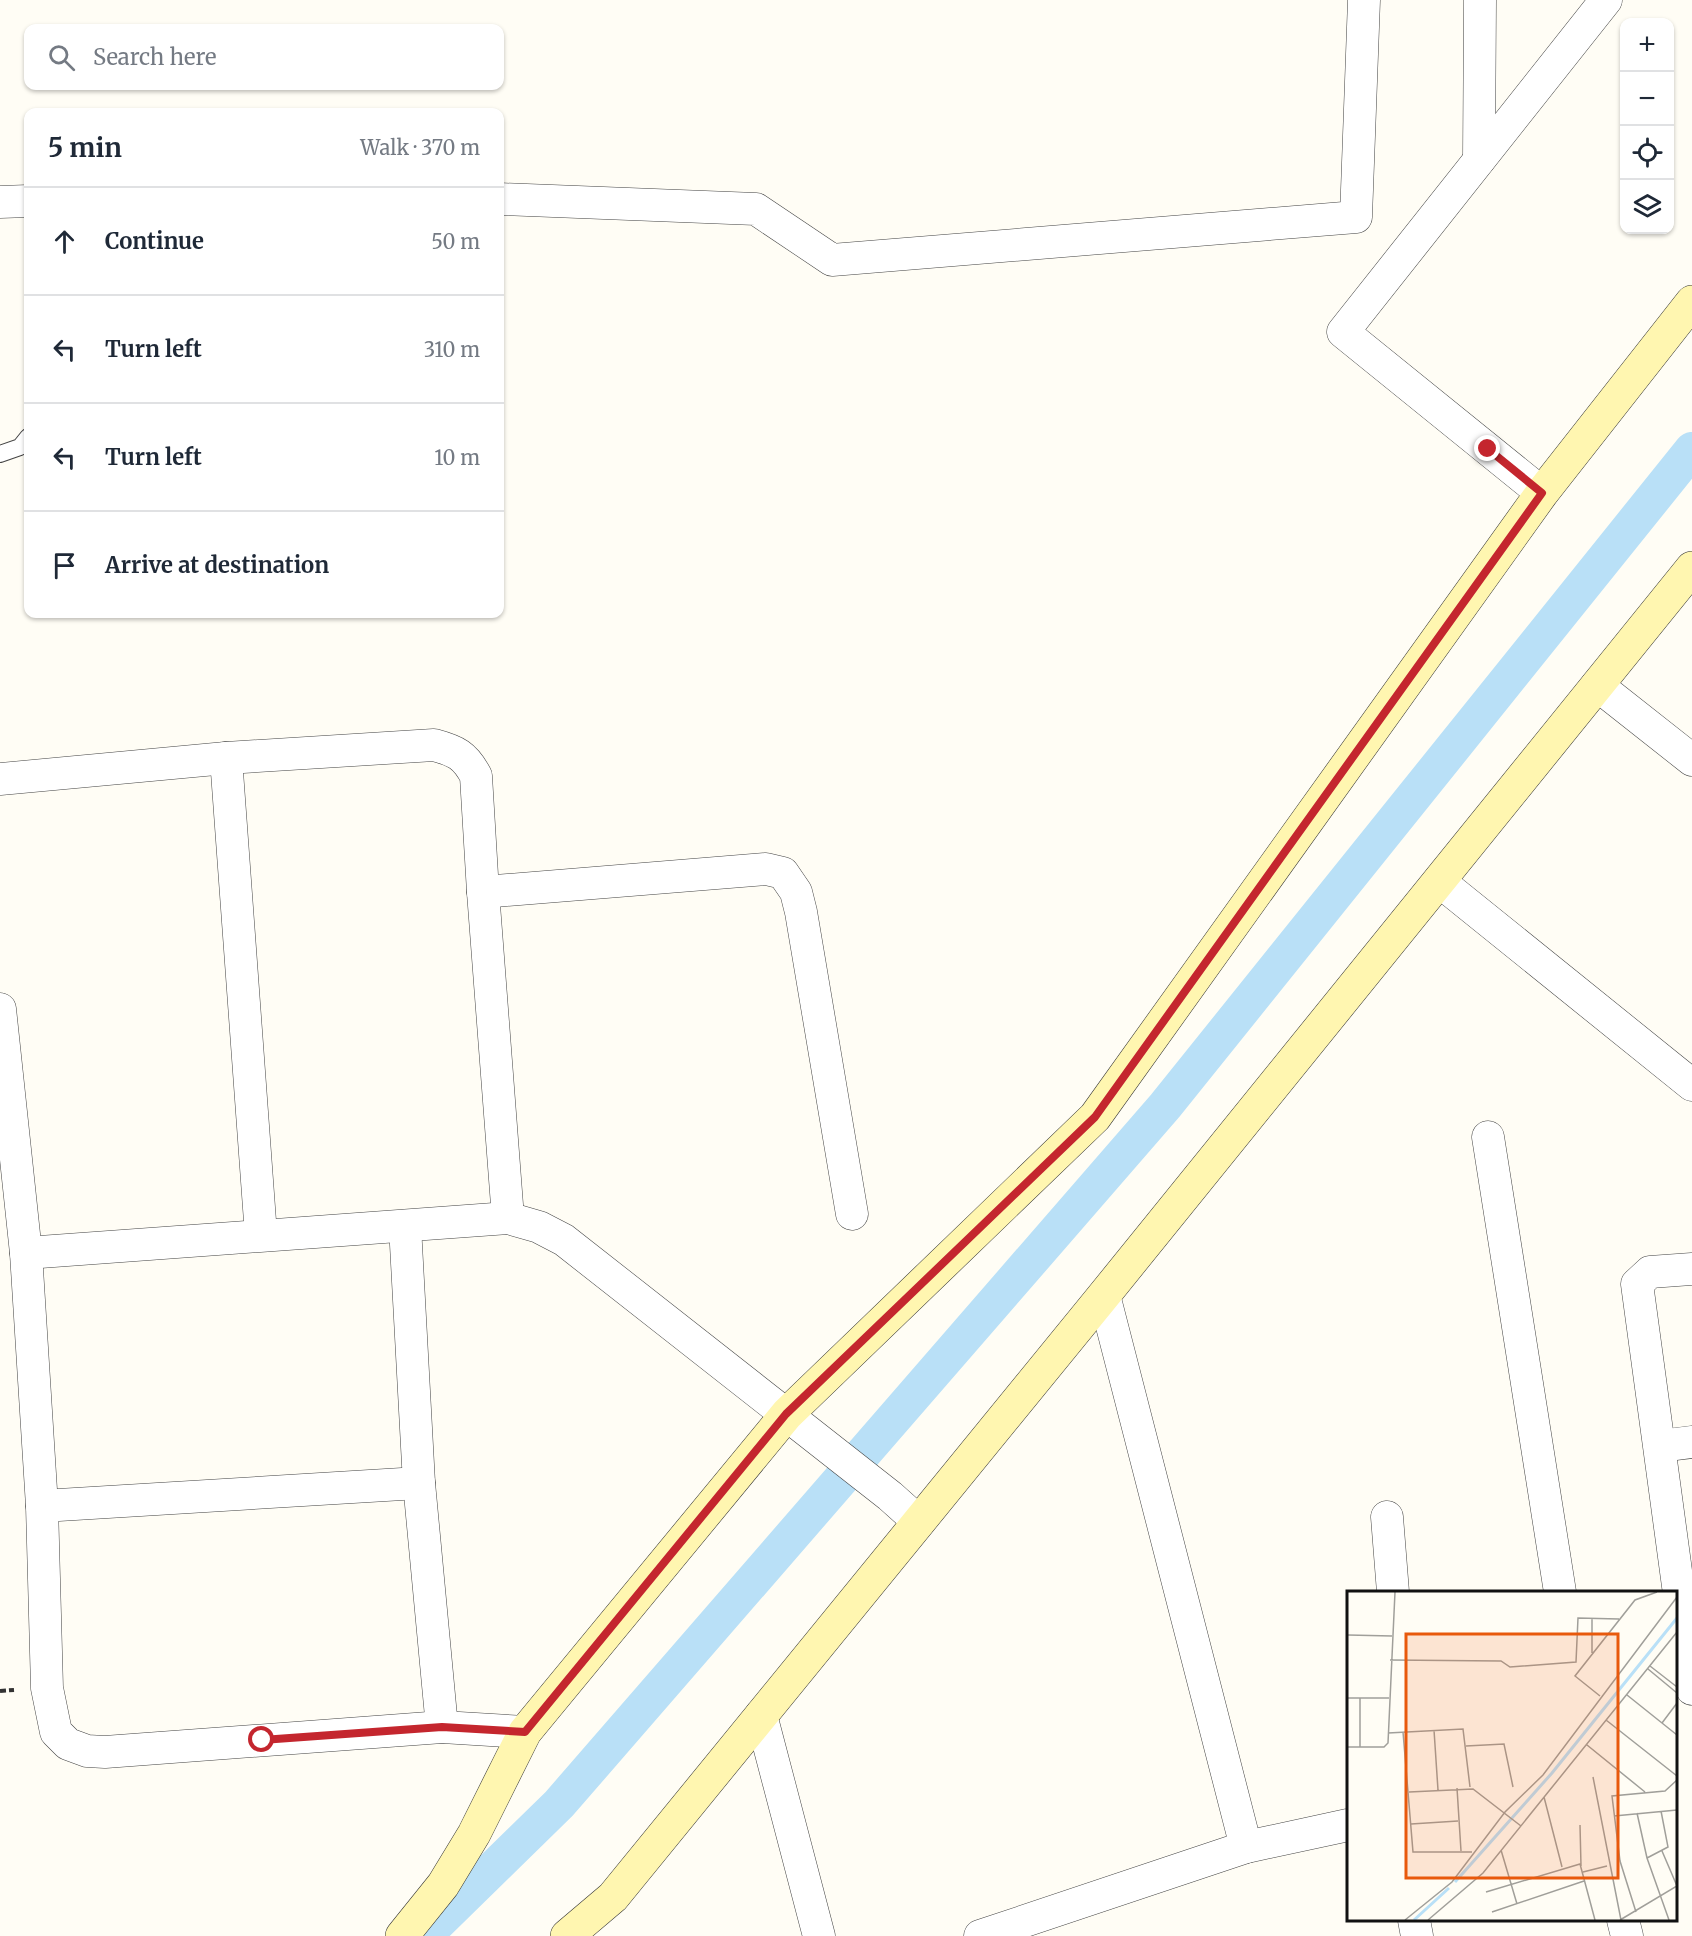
<!DOCTYPE html>
<html lang="en">
<head>
<meta charset="utf-8">
<style>
  :root { --surface:#fff; --page:#f2f2f3; --text:#1f2937; --muted:#747a83; --line:#e0e1e3 }
  body { margin:0; font-family:Merriweather,serif; background:var(--page); color:var(--text) }
  .controls { position:absolute; right:18px; top:18px; display:grid; overflow:hidden; border-radius:12px; box-shadow:0 2px 4px #0004 }
  .controls button { width:54px; height:54px; display:grid; place-items:center; padding:0; border:0; border-bottom:2px solid var(--line); background:var(--surface); color:var(--text); font:30px sans-serif }
  .stop { position:absolute; width:18px; height:18px; margin:-14px; border:4px solid #c4262e; border-radius:50%; background:#fff }
  .stop.end { background:#c4262e; border-color:#fff; box-shadow:0 2px 6px #0008 }
  .list { margin:0; padding:0; list-style:none }
  h2 { display:flex; justify-content:space-between; align-items:center; height:78px; margin:0; padding:0 24px; font-size:26px }
  h2 small { font-size:20px; font-weight:400; color:var(--muted) }
  .list li { display:grid; grid-template-columns:39px 1fr auto; gap:18px; align-items:center; box-sizing:border-box; height:108px; padding:0 24px; border-top:2px solid var(--line) }
  .list b { display:block; font-size:22px; white-space:nowrap }
  .list em { font-size:20px; font-style:normal; color:var(--muted) }
  .icon { flex:none; width:33px; height:33px; fill:none; stroke:currentColor; stroke-width:2; stroke-linecap:round; stroke-linejoin:round }
  .map { position:relative; flex:none; width:1692px; height:1936px; overflow:hidden }
  .search { position:absolute; background:var(--surface); box-shadow:0 2px 4px #0004; left:24px; top:24px; width:480px; height:66px; display:flex; align-items:center; gap:15px; box-sizing:border-box; padding:0 21px; border-radius:12px; color:var(--muted); font-size:22px }
  .panel { position:absolute; background:var(--surface); box-shadow:0 2px 4px #0004; left:24px; top:108px; width:480px; height:510px; border-radius:12px }
  .map>svg:first-child { display:block }
</style>
</head>
<body>
<div class="map">
<svg width="1692" height="1936" viewBox="0 0 1692 1936">
  <rect width="100%" height="100%" fill="#fffdf5"/>
  <g fill="none" stroke-linecap="round" stroke-linejoin="round">
    <path stroke="#b9e0f7" stroke-width="36" d="M424,1936L559,1804L1165,1106L1692,450"/>
    <defs>
      <path id="lane" d="M0,454L20,447L28,437"/>
      <g id="street">
        <path d="M1479,160L1480,0"/>
        <path d="M500,199L756,209L832,260L1356,217L1364,0"/>
        <path d="M0,202L28,201"/>
        <path d="M1542,493L1343,332L1606,0"/>
        <path d="M1597,685L1692,760"/>
        <path d="M226,758L261,1235"/>
        <path d="M0,779L226,758L434,745C456,751 465,755 476,776L483,892L508,1218"/>
        <path d="M1439,881L1692,1085"/>
        <path d="M483,892L766,869L783,873L796,892L801,912L852,1214"/>
        <path d="M0,1009L26,1253L42,1506L47,1688L56,1732L68,1744L87,1751L105,1752L442,1727L525,1732"/>
        <path d="M1488,1137L1560,1592"/>
        <path d="M405,1226L419,1483L442,1727"/>
        <path d="M26,1253L508,1218L539,1227L564,1240L890,1496L919,1522"/>
        <path d="M1692,1269L1650,1272L1637,1284L1692,1689"/>
        <path d="M1104,1295L1246,1847"/>
        <path d="M1660,1446L1692,1442"/>
        <path d="M42,1506L419,1483"/>
        <path d="M1387,1517L1393,1592"/>
        <path d="M761,1715L819,1936"/>
        <path d="M1414,1920L1417,1936"/>
        <path d="M1623,1920L1627,1936"/>
        <path d="M980,1936L1246,1847L1348,1825"/>
      </g>
      <g id="secondary">
        <path d="M402,1936L443,1885L474,1834L525,1732L787,1414L1095,1117L1542,493L1692,302"/>
        <path d="M567,1936L613,1897L1104,1295L1692,568"/>
      </g>
    </defs>
    <use href="#lane" stroke="#444" stroke-width="18"/>
    <use href="#street" stroke="#444" stroke-width="33"/>
    <use href="#secondary" stroke="#333" stroke-width="34"/>
    <path stroke="#333" stroke-width="4" stroke-dasharray="6 3" stroke-linecap="butt" d="M0,1691L14,1690"/>
    <use href="#lane" stroke="#fff" stroke-width="16"/>
    <use href="#street" stroke="#fff" stroke-width="32"/>
    <use href="#secondary" stroke="#fff6b0" stroke-width="33"/>
  </g>
  <g fill="none" stroke-linecap="round" stroke-linejoin="round">
    <path stroke="#c4262e" stroke-width="8" d="M262,1740L442,1727L525,1732L786,1414L1095,1117L1542,493L1488,449"/>
  </g>
  <g transform="translate(1347 1591)">
    <rect width="330" height="330" fill="#fffdf5"/>
    <path fill="none" stroke="#b9e0f7" stroke-width="3" d="M108,291L205,182L330,27M67,329L102,297"/>
    <path fill="none" stroke="#a09f9a" stroke-width="1.5" d="M1,44L45,45M245,62V28M43,69L154,70L163,76L229,71L231,27L272,28M303,75L330,96M301,78L330,102M280,104L330,144M253,105L228,85L288,9L310,1M0,107H42M13,107V156M259,129L330,185M315,132L330,112M87,139L91,199M56,141L66,261H125M41,142L116,138L123,196M240,154L298,201M119,155L157,153L166,196M0,156H37L41,152L48,1M246,186L274,329M110,197L114,260M62,201L126,198L174,235M197,206L215,276M290,222L300,267L322,329M267,225L330,219M64,233L111,230M233,234L234,275M154,259L170,313M300,267L321,256L314,220M236,281L260,275M139,301L233,273L248,329M145,321L237,290M289,321L273,270L265,205L318,200L330,189M58,329L105,291L158,221L196,184L330,6M81,329L136,282L330,41M273,329L330,295L315,260"/>
    <path fill="#e8590c" fill-opacity="0.15" stroke="#e8590c" stroke-width="3" d="M59,43H271V287H59Z"/>
    <rect width="330" height="330" fill="none" stroke="#111" stroke-width="3"/>
  </g>
</svg>
<div class="controls">
<button>+</button>
<button>−</button>
<button><svg class="icon" aria-label="locate" viewBox="0 0 24 24"><circle cx="12" cy="12" r="6"/><path d="M12 2v4M12 18v4M2 12h4M18 12h4"/></svg></button>
<button><svg class="icon" aria-label="layers" viewBox="0 0 24 24"><path d="M12 4l9 5-9 5-9-5zM3 14l9 5 9-5"/></svg></button>
</div>
<div class="stop" style="left:262px;top:1740px"></div>
<div class="stop end" style="left:1488px;top:449px"></div>
<div class="search"><svg class="icon" aria-label="search" viewBox="0 0 24 24"><circle cx="10" cy="10" r="6"/><path d="M15 15l6 6"/></svg>Search here</div>
<section class="panel">
<h2>5 min<small>Walk · 370 m</small></h2>
<ul class="list">
<li><svg class="icon" aria-label="ahead" viewBox="0 0 24 24"><path d="M12 20V5M6 11l6-6 6 6"/></svg><div><b>Continue</b></div><em>50 m</em></li>
<li><svg class="icon" aria-label="left" viewBox="0 0 24 24"><path d="M17 20v-9H6M10 6l-5 5 5 5"/></svg><div><b>Turn left</b></div><em>310 m</em></li>
<li><svg class="icon" aria-label="left" viewBox="0 0 24 24"><path d="M17 20v-9H6M10 6l-5 5 5 5"/></svg><div><b>Turn left</b></div><em>10 m</em></li>
<li><svg class="icon" aria-label="arrive" viewBox="0 0 24 24"><path d="M6 21V4h12l-3 4 3 4H6"/></svg><div><b>Arrive at destination</b></div></li>
</ul>
</section>
</div>
</body>
</html>
